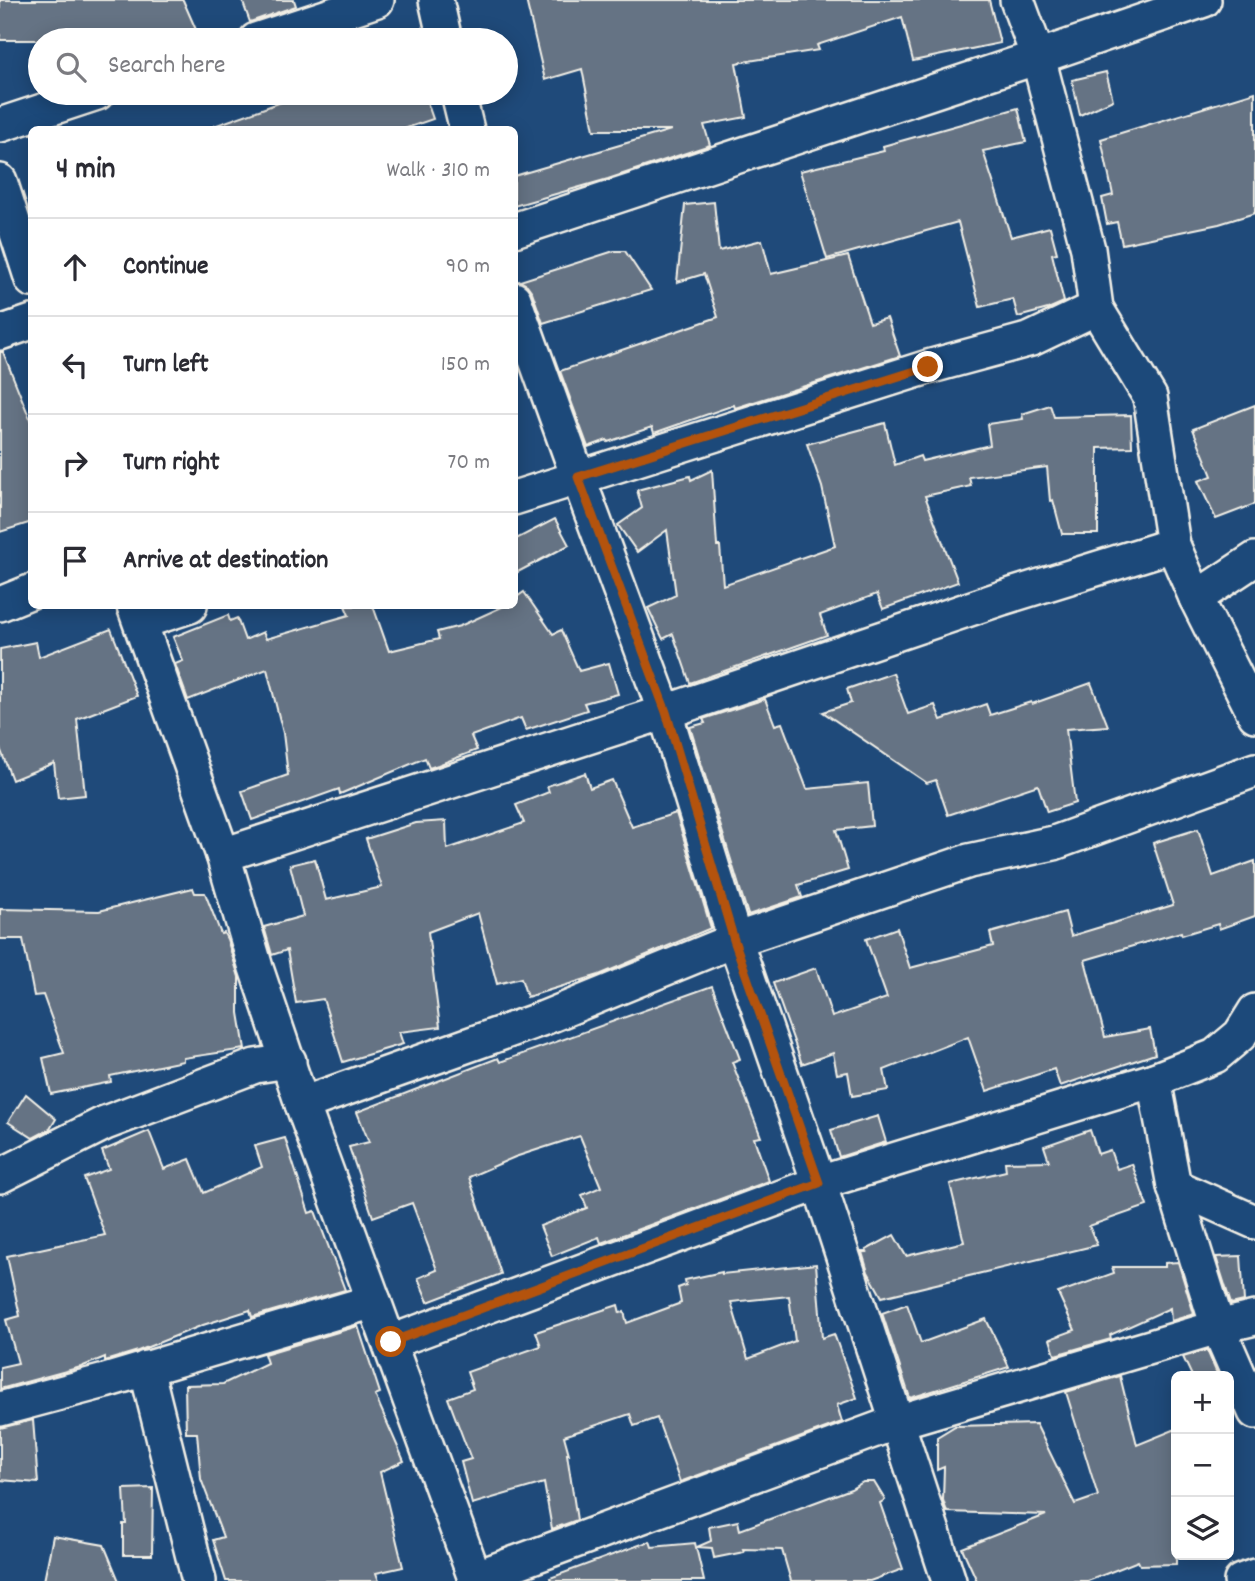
<!DOCTYPE html>
<html lang="en">
<head>
<meta charset="utf-8">
<style>
  :root { --surface:#fff; --page:#f2f2f3; --text:#2b2b33; --muted:#7c7c81; --line:#e1e1e2 }
  body { margin:0; font-family:Dekko,sans-serif; background:var(--page); color:var(--text) }
  .controls { position:absolute; right:21px; bottom:21px; display:grid; overflow:hidden; border-radius:10px; box-shadow:0 4px 18px #0003 }
  .controls button { width:63px; height:63px; display:grid; place-items:center; padding:0; border:0; border-bottom:2px solid var(--line); background:var(--surface); color:var(--text); font:35px sans-serif }
  .stop { position:absolute; width:21px; height:21px; margin:-16px; border:5px solid #b45309; border-radius:50%; background:#fff }
  .stop.end { background:#b45309; border-color:#fff; box-shadow:0 2px 7px #0008 }
  .list { margin:0; padding:0; list-style:none }
  h2 { display:flex; justify-content:space-between; align-items:center; height:91px; margin:0; padding:0 28px; font-size:30px }
  h2 small { font-size:23px; font-weight:400; color:var(--muted) }
  .list li { display:grid; grid-template-columns:46px 1fr auto; gap:21px; align-items:center; box-sizing:border-box; height:98px; padding:0 28px; border-top:2px solid var(--line) }
  .list b { display:block; font-size:26px; white-space:nowrap }
  .list em { font-size:23px; font-style:normal; color:var(--muted) }
  .icon { flex:none; width:38px; height:38px; fill:none; stroke:currentColor; stroke-width:2; stroke-linecap:round; stroke-linejoin:round }
  .map { position:relative; flex:none; width:1255px; height:1581px; overflow:hidden }
  .search { position:absolute; background:var(--surface); box-shadow:0 4px 18px #0003; left:28px; top:28px; width:490px; height:77px; display:flex; align-items:center; gap:18px; box-sizing:border-box; padding:0 24px; border-radius:38px; color:var(--muted); font-size:26px }
  .panel { position:absolute; background:var(--surface); box-shadow:0 4px 18px #0003; left:28px; top:126px; width:490px; height:483px; border-radius:10px }
  .map>svg:first-child { display:block }
</style>
</head>
<body>
<div class="map">
<svg width="1255" height="1581" viewBox="0 0 1255 1581">
  <rect width="100%" height="100%" fill="#1f4a7a"/>
  <filter id="ink" filterUnits="userSpaceOnUse"><feTurbulence type="fractalNoise" baseFrequency=".0143" numOctaves="2"/><feDisplacementMap in="SourceGraphic" scale="14" xChannelSelector="R" yChannelSelector="G"/><feConvolveMatrix kernelMatrix="1 2 1 2 8 2 1 2 1" color-interpolation-filters="sRGB"/></filter>
  <g filter="url(#ink)">
    <g fill="#657384" stroke="#f4f1e8" stroke-width="2" fill-rule="evenodd">
      <path d="M0,0H183L197,32L177,40H0Z"/>
      <path d="M242,0H294L296,6L250,22Z"/>
      <path d="M526,0H989L1000,43L913,61L902,17L817,45L819,50L736,63L746,117L704,125L710,145L608,179L514,206V176L671,130H594L582,69L545,80Z"/>
      <path d="M1106,72L1113,100L1080,115L1072,80Z"/>
      <path d="M1255,92V213L1219,224L1122,244L1117,222L1107,224L1102,198L1113,195L1101,139Z"/>
      <path d="M285,93H424L433,119L401,130H214V126L287,100Z"/>
      <path d="M1018,108L1026,142L983,151L1011,237L1050,227L1057,253L1052,254L1064,302L1048,309L1018,317L1013,299L980,307L958,222L827,259L800,171L884,151L883,146Z"/>
      <path d="M714,202L719,251L762,240L771,274L848,256L870,323L887,318L900,356L735,408L734,405L654,433L652,427L608,442L607,440L588,447L560,371L718,317L704,274L677,282L685,205Z"/>
      <path d="M614,251H625L651,290L543,323L532,292L527,285L520,281Z"/>
      <path d="M0,352H3L32,424V522L0,532Z"/>
      <path d="M1050,405L1054,417L1131,415L1132,447L1098,448V534H1062L1053,500L1050,501L1047,467L969,477L971,486L925,496L958,582L883,609L877,594L820,615L827,635L690,683L673,634L663,639L648,608L676,595L667,530L637,552L618,525L642,508L637,490L690,476L691,480L712,470L717,546H720L723,585L835,546L822,487L807,444L885,423L895,465L920,456L922,461L990,445L987,424L1023,419L1022,414Z"/>
      <path d="M1255,405V504L1216,519L1198,481L1212,476L1193,429Z"/>
      <path d="M555,519L569,545L514,574V540Z"/>
      <path d="M524,592L553,634L561,630L579,671L609,663L618,694L584,703L587,710L526,730L521,718L471,736L477,750L438,765L429,768L425,758L340,794L339,789L252,820L242,791L288,775L283,733L267,669L188,700L175,664L183,661L173,637L228,615L230,621L237,618L245,640L263,632L266,639L349,615L345,606H373L389,651L439,639L437,632L460,626L504,606H514V599Z"/>
      <path d="M111,629L137,696L77,719L85,795L58,798L54,763L12,780L0,748V649L36,642L39,657Z"/>
      <path d="M893,673L908,714L935,705L941,720L986,704L990,715L1031,702L1032,704L1091,683L1108,726L1066,729L1075,803L1047,812L1038,785L948,815L936,780L927,783L823,712L851,703L847,689Z"/>
      <path d="M765,699L775,725L782,723L807,789L868,783L872,826L836,830L848,870L798,885L802,897L748,915L690,727L705,723L703,719Z"/>
      <path d="M585,773L590,788L612,780L632,827L676,813L711,928L599,975L527,997L521,978L497,984L478,913L428,932L440,1027L399,1032L403,1044L343,1062L323,999L296,1003L287,950L272,955L264,927L303,916L290,865L315,859L326,900L382,887L366,839L416,823L446,821L447,849L524,823L516,805L549,792L547,786Z"/>
      <path d="M1198,829L1213,876L1255,861V916L1219,929L1218,924L1182,935L1181,932L1085,960L1105,1037L1150,1029L1155,1054L1060,1086L1054,1069L987,1091L968,1037L884,1070L888,1090L852,1096L848,1072L837,1074L833,1053L802,1064L773,983L816,968L832,1017L887,998L866,939L897,928L910,968L993,946L990,933L1065,912L1071,936L1173,905L1153,843Z"/>
      <path d="M193,888L195,893H205L221,934L224,933L227,939L239,977V1013L245,1049L183,1058V1061L110,1076L111,1082L51,1094L43,1058L64,1053L43,995L34,996L23,939H0V909L99,911Z"/>
      <path d="M712,986L740,1059L732,1062L761,1137L754,1138L769,1181L601,1243L599,1237L552,1256L540,1226L587,1208L582,1195L601,1187L580,1136L515,1157L469,1177L501,1274L428,1302L418,1278L437,1270L412,1203L373,1217L349,1147L369,1142L357,1112L498,1058L500,1062Z"/>
      <path d="M26,1094L56,1119L50,1129L33,1138L8,1122Z"/>
      <path d="M878,1116L886,1142L839,1157L831,1130Z"/>
      <path d="M1090,1130L1098,1154L1110,1150L1117,1169L1132,1164L1147,1206L1089,1226L1097,1245L882,1297L868,1272L862,1252H867L866,1250L894,1235L906,1256L964,1242L950,1184L1006,1171L1005,1162L1049,1161L1044,1146Z"/>
      <path d="M149,1131L164,1169L190,1159L204,1193L262,1167L255,1146L285,1138L309,1213L315,1211L345,1290L252,1317L250,1310L203,1325L138,1351L105,1361V1357L81,1367L0,1389V1367L18,1363L6,1320L20,1316L7,1256L105,1235L84,1178L109,1169L102,1151Z"/>
      <path d="M1241,1256L1244,1301L1231,1304L1216,1257Z"/>
      <path d="M1178,1262L1194,1314L1171,1321L1170,1308L1110,1335L1111,1339L1055,1355L1050,1339L1075,1330L1058,1293L1114,1273L1112,1267H1165V1263Z"/>
      <path d="M816,1264L822,1338L834,1334L857,1398L837,1405L842,1422L680,1482L657,1418L634,1426L630,1414L564,1436L569,1454H567L577,1520L552,1529L544,1483L472,1504L461,1462L471,1459L448,1398L473,1389L467,1372L541,1346L536,1332L618,1305L620,1313L624,1312L627,1323L681,1303L678,1288L686,1285L685,1280L722,1272V1274ZM789,1296L795,1341L748,1359L731,1302Z"/>
      <path d="M907,1304L921,1343L986,1319L1009,1367L910,1398L882,1313Z"/>
      <path d="M358,1326L380,1393L375,1395L404,1461L380,1472L403,1567L376,1573L379,1581H226L213,1540L223,1537L201,1479L197,1433H186L185,1385L223,1384L267,1363L264,1354Z"/>
      <path d="M1207,1350L1218,1376H1192L1183,1357Z"/>
      <path d="M1120,1376L1137,1445L1176,1429V1564L1140,1565L1138,1561L1088,1581H977L962,1548L1046,1515L947,1512L943,1500L944,1467L937,1470V1437L955,1426L1036,1424L1075,1504L1098,1496L1066,1392Z"/>
      <path d="M33,1420L38,1483L0,1480V1428Z"/>
      <path d="M863,1482H874L885,1500L880,1503L903,1569L870,1581H791L782,1550L743,1549L744,1552L714,1558L712,1548L697,1547L711,1541L709,1527L738,1521L740,1530L851,1489Z"/>
      <path d="M153,1488L152,1555H123V1524H126L124,1489Z"/>
      <path d="M53,1536L104,1545L119,1581H44Z"/>
      <path d="M650,1541L652,1547L695,1543L704,1581H551L550,1578Z"/>
    </g>
    <g fill="none" stroke-linecap="round" stroke-linejoin="round">
      <defs>
        <g id="minor">
          <path d="M436,0L445,40"/>
          <path d="M1017,0L1038,57L1088,249L1096,308L1150,397L1173,545L1196,598L1255,715"/>
          <path d="M256,40L377,0"/>
          <path d="M458,93L467,130"/>
          <path d="M0,125L97,93"/>
          <path d="M0,181L32,280"/>
          <path d="M514,230L1038,57L1204,0"/>
          <path d="M514,299L578,477L665,712L735,940L819,1183L949,1581"/>
          <path d="M0,333L32,322"/>
          <path d="M514,498L928,367L1031,339L1096,308"/>
          <path d="M1196,598L1255,559"/>
          <path d="M0,604L32,591"/>
          <path d="M134,606L223,855L256,968L302,1104L476,1581"/>
          <path d="M141,622L190,606"/>
          <path d="M223,855L665,712L1002,598L1173,545"/>
          <path d="M1154,1080L1174,1186L1255,1222"/>
          <path d="M302,1104L544,1018L735,940L969,861L1054,843L1255,770"/>
          <path d="M0,1176L105,1123L255,1066L289,1061"/>
          <path d="M1255,1318L1218,1327L1255,1412"/>
          <path d="M391,1342L819,1183L1154,1080L1215,1056L1240,1035L1255,1011"/>
          <path d="M146,1368L199,1581"/>
          <path d="M0,1409L105,1381L374,1301"/>
          <path d="M475,1578L897,1422L1218,1327L1174,1186"/>
          <path d="M1241,1581L1255,1576"/>
        </g>
      </defs>
      <use href="#minor" stroke="#f4f1e8" stroke-width="38"/>
      <use href="#minor" stroke="#1f4a7a" stroke-width="33"/>
    </g>
  </g>
  <g fill="none" stroke-linecap="round" stroke-linejoin="round" filter="url(#ink)">
    <path stroke="#b45309" stroke-width="9" d="M391,1342L819,1183L734,940L666,712L578,477L928,367"/>
  </g>
</svg>
<div class="controls">
<button>+</button>
<button>−</button>
<button><svg class="icon" aria-label="layers" viewBox="0 0 24 24"><path d="M12 4l9 5-9 5-9-5zM3 14l9 5 9-5"/></svg></button>
</div>
<div class="stop" style="left:391px;top:1342px"></div>
<div class="stop end" style="left:928px;top:367px"></div>
<div class="search"><svg class="icon" aria-label="search" viewBox="0 0 24 24"><circle cx="10" cy="10" r="6"/><path d="M15 15l6 6"/></svg>Search here</div>
<section class="panel">
<h2>4 min<small>Walk · 310 m</small></h2>
<ul class="list">
<li><svg class="icon" aria-label="ahead" viewBox="0 0 24 24"><path d="M12 20V5M6 11l6-6 6 6"/></svg><div><b>Continue</b></div><em>90 m</em></li>
<li><svg class="icon" aria-label="left" viewBox="0 0 24 24"><path d="M17 20v-9H6M10 6l-5 5 5 5"/></svg><div><b>Turn left</b></div><em>150 m</em></li>
<li><svg class="icon" aria-label="right" viewBox="0 0 24 24"><path d="M7 20v-9h11M14 6l5 5-5 5"/></svg><div><b>Turn right</b></div><em>70 m</em></li>
<li><svg class="icon" aria-label="arrive" viewBox="0 0 24 24"><path d="M6 21V4h12l-3 4 3 4H6"/></svg><div><b>Arrive at destination</b></div></li>
</ul>
</section>
</div>
</body>
</html>
